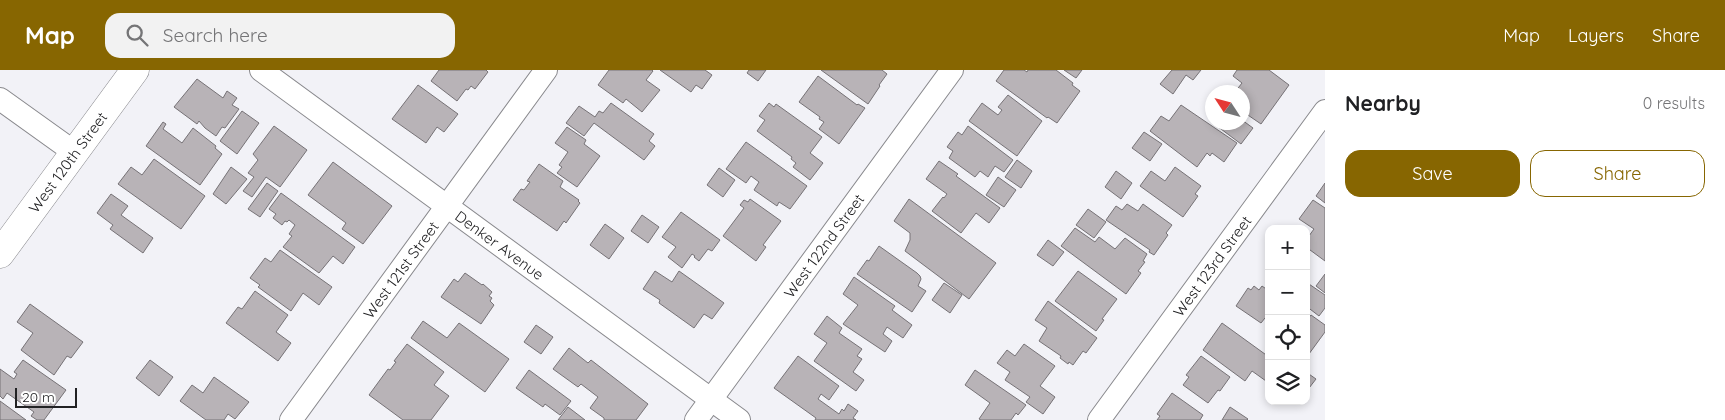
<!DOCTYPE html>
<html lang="en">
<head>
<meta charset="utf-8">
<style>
  :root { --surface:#fff; --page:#f2f2f2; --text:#202124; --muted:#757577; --line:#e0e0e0; --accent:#876601 }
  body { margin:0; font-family:Quicksand,sans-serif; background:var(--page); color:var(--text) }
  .controls { position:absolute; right:15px; bottom:15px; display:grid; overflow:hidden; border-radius:10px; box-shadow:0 2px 8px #0003 }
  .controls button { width:45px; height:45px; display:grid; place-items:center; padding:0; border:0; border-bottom:1px solid var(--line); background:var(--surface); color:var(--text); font:25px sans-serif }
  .compass { position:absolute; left:1205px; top:15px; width:45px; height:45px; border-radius:50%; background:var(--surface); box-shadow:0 2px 8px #0003; rotate:306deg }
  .scale { position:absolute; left:15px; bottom:12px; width:62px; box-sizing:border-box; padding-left:5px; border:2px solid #222224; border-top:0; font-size:14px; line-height:18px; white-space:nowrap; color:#222224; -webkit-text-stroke:4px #fff; paint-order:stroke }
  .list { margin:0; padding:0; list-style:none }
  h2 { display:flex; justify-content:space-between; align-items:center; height:65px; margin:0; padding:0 20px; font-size:21px }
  h2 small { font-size:16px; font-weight:400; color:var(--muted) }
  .actions { display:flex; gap:10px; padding:15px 20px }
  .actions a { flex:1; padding:11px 0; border:1px solid var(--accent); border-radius:15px; text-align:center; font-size:18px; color:var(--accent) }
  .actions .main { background:var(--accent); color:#fff }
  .icon { flex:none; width:28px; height:28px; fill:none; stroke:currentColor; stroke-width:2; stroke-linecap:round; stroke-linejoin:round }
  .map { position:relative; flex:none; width:1325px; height:350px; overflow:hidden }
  header { display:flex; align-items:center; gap:30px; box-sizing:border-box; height:70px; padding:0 25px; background:var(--accent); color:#fff }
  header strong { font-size:24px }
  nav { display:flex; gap:28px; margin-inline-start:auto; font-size:18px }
  .search { width:350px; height:45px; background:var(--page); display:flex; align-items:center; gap:12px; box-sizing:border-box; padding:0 18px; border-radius:15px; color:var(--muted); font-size:19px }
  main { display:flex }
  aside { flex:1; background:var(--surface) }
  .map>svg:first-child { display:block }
</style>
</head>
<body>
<header>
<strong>Map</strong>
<div class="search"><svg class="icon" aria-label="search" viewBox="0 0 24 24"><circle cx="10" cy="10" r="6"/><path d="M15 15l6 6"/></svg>Search here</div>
<nav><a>Map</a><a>Layers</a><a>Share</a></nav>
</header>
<main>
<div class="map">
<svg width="1325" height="350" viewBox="0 0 1325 350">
  <rect width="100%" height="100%" fill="#f2f2f7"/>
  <g fill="#b8b3b7" stroke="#767276">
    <path d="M439,0H486L488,2L475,19L471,16L468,20L466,19L457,31L431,11Z"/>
    <path d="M609,0H652L653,1L646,10L660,20L642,42L626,29L623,33L598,15Z"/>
    <path d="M660,0H705L712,5L702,19L696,15L691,22Z"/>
    <path d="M749,0H766L758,11L747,3Z"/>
    <path d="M821,0H882L887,4L879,15L880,16L868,34Z"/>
    <path d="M1004,0H1024L1027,2L1028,0H1056L1073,13L1072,15L1080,21L1057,53L1048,47L1047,48L996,11Z"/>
    <path d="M1064,0H1082L1076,8Z"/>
    <path d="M1172,0H1201L1193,10L1186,5L1173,24L1160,14Z"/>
    <path d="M1237,0H1269L1289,15L1261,54L1242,41V22H1235L1242,13L1233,6Z"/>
    <path d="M818,6L857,35L858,34L865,38L839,74L819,59L824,52L819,49L820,47L799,32Z"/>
    <path d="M197,9L223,28L227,21L237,28L232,35L239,39L225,58L222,57L216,66L205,58L199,51L197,54L174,37Z"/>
    <path d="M418,15L458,44L444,62L437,57L426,73L392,49Z"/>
    <path d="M1008,25L1042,51L1017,86L969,51L982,33L998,45L1002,40L998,37Z"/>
    <path d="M611,33L654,64L649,71L655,76L644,90L594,53L584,66L566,53L579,36L595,47L599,41L603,43Z"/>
    <path d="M769,33L774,37L776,34L822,67L810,83L823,93L810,110L793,97L796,93L791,89L792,87L757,61L765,50L759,46Z"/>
    <path d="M1181,35L1237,73L1224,92L1212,83L1210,86L1207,83L1197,97L1150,61L1161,46L1169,51Z"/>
    <path d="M242,41L259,53L237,84L220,71Z"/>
    <path d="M1242,50L1253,58L1241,74L1217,56L1220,52L1228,54L1242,52Z"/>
    <path d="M163,52L166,54L163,59L182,73L193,58L216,76L215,78L222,84L200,115L146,76Z"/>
    <path d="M274,56L307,80L280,117L266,107L252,127L243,121L254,107L248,103L258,90L253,84Z"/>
    <path d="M968,56L1013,90L1004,102L995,96L988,107L980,101L975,107L949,88L953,81L947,77L958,62L962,65Z"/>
    <path d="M567,57L586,70L584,74L600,86L577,117L557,103L562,97L559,95L568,82L555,73Z"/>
    <path d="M1144,62L1162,74L1150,91L1132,78Z"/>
    <path d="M746,72L807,116L790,139L779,132L777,136L754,120L759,112L751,106L746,113L726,99Z"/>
    <path d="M154,89L205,126L181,159L118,114L131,97L142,105Z"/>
    <path d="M1017,90L1032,101L1021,118L1005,107Z"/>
    <path d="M939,91L958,104L956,106L1000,138L989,153L976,143L961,163L932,141L943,127L944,128L947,124L926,109Z"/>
    <path d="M333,92L392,136L363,174L342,159L346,153L308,125Z"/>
    <path d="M539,94L563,111L560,117L579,130L578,131L580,133L566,153L564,151L557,161L513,130L521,119L524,120L530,112L527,111Z"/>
    <path d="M231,97L247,109L226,134L213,124Z"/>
    <path d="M1175,97L1201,116L1195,124L1198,126L1183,147L1140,116L1151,101L1165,111Z"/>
    <path d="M719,98L735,110L723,127L707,115Z"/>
    <path d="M1116,101L1132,113L1121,129L1105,117Z"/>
    <path d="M998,107L1016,120L1004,137L986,125Z"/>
    <path d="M267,113L278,121L260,147L248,139Z"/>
    <path d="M1325,113V133L1316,126Z"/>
    <path d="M281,123L355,177L343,194L333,186L319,203L283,177L292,166L289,164L295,155L289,150L287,152L285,151L282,155L273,148L276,144L269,139Z"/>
    <path d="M111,124L128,136L121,145L153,168L143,183L110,159L113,155L97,143Z"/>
    <path d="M750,129L781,151L763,175L766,177L756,191L723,166L744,138L740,135L744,130L748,132Z"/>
    <path d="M909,129L996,193L969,229L905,181L910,170V163L894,151Z"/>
    <path d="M1313,130L1325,138V191L1306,177V170L1314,159L1299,149Z"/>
    <path d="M1127,134L1138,141L1143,134L1172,155L1166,163L1168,165L1154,185L1149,182L1150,180L1106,150L1116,136L1122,140Z"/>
    <path d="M1088,139L1106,152L1094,168L1076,155Z"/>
    <path d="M681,142L720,170L712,181L708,179L699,191L694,187L695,186L692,184L682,198L668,187L676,177L662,167Z"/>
    <path d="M642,145L659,157L648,173L631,161Z"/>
    <path d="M605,154L624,168L609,189L590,175Z"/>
    <path d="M1075,158L1095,172L1099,167L1115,179L1125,168L1147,184L1143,191L1145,192L1138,201L1141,203L1126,224L1061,176Z"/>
    <path d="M1048,170L1064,182L1053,196L1037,185Z"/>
    <path d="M879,176L917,203L920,206L921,209L918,216L926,221L912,242L857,204L867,190L869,191Z"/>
    <path d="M280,180L332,217L319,235L303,223L291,241L258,217L260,215L250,208L265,188L271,192Z"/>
    <path d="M655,201L672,212L679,201L724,233L712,249L704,244L694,258L659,233L660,230L643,219Z"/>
    <path d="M1078,201L1117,229L1102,249L1104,250L1096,261L1055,231Z"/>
    <path d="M465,203L482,215L483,214L492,222L489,226L492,228L490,231L494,235L481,254L441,227L454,209L458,212Z"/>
    <path d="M1325,204V223L1316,216Z"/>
    <path d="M854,207L895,236L892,240L912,255L903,268L887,257L883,264L892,271L885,282L843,254L858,235L843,224Z"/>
    <path d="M1306,212L1325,225V238L1319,246L1306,236Z"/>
    <path d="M944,213L962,225L950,243L932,230Z"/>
    <path d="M1254,216L1259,220L1262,216L1269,221V250L1265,248L1261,253L1236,236L1248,218L1251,220Z"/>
    <path d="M255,221L288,245L276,262L291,273L278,291L226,253L238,237L242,239Z"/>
    <path d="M1048,231L1097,268L1086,283L1083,281L1073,295L1069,292L1068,294L1060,288L1061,286L1039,271L1047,258L1035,250Z"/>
    <path d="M30,234L83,272L71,288L67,286L54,305L21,280L33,263L17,252Z"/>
    <path d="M1311,245L1325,255V262L1306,288V251Z"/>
    <path d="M827,246L842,258L839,263L862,279L857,286L862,289L853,302L864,310L856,321L814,291L827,273L814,264Z"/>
    <path d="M423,251L447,268L459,253L509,289L485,322L411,268Z"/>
    <path d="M1222,253L1269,287V308L1266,311L1252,301L1245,311L1203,280Z"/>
    <path d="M536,255L553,267L541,284L524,272Z"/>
    <path d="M407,274L444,302L434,315L449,326L431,350H403L369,325L388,299L390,300L396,292L394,291Z"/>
    <path d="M1024,274L1055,296L1040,316L1055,327L1043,344L1026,332L1030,327L1005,310L1010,302L997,293L1007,280L1015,286Z"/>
    <path d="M569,278L588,293L591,290L648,334L636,350H604V348L590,338L598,327L581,314L578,317L553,299Z"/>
    <path d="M798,286L839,316L829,330L821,324L818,329L839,344L842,339L844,341L848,334L858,341L853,348L856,350H815L816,348L774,318Z"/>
    <path d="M1201,286L1230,307L1220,321L1218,320L1208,333L1183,315L1189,307L1186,305Z"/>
    <path d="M23,290L66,320L44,350H37L31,346L34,342L7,323L3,329L0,326V299L14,309L17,304L14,302Z"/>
    <path d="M150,290L173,307L159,326L136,308Z"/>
    <path d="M529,300L571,331L560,345L545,334L543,337L516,318Z"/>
    <path d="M975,300L1026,335L1018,345L1016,343L1011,350H981L979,349L990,333L965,315Z"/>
    <path d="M1306,302L1316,309L1306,322Z"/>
    <path d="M214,307L249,332L235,349L228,344L224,350H206L180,331L192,315L203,323Z"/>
    <path d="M1172,323L1203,345L1200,350H1157L1160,346L1157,344Z"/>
    <path d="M0,331L26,350H0Z"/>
    <path d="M568,337L585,350H558Z"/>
    <path d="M1230,337L1248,349L1247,350H1222Z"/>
  </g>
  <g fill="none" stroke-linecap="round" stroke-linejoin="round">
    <defs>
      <g id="street">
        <path id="s1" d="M261,0L739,350"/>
        <path d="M0,29L74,82"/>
        <path id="s2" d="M291,350L546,0"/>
        <path id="s3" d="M696,350L952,0"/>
        <path id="s4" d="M1099,350L1325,41"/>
      </g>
      <g id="secondary">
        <path id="s5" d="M0,184L135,0"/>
      </g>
    </defs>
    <use href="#street" stroke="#89898d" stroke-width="24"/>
    <use href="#secondary" stroke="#89898d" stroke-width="29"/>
    <use href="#street" stroke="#fff" stroke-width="22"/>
    <use href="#secondary" stroke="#fff" stroke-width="28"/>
  </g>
  <g text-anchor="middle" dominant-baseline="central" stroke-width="4" stroke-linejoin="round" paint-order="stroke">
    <g font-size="15" fill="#222224" stroke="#fff">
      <text stroke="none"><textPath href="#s5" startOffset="114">West 120th Street</textPath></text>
      <text stroke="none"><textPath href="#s3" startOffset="216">West 122nd Street</textPath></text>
      <text stroke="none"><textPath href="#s1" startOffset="296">Denker Avenue</textPath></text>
      <text stroke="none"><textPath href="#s4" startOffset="191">West 123rd Street</textPath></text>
      <text stroke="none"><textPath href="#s2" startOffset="186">West 121st Street</textPath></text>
    </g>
  </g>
</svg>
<div class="controls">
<button>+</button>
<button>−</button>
<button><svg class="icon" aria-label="locate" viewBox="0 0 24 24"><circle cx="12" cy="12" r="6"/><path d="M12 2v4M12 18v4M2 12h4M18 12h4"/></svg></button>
<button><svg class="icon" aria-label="layers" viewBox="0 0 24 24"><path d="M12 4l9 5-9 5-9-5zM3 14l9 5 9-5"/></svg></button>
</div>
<svg class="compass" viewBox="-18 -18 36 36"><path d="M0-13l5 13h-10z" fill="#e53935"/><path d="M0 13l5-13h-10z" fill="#757577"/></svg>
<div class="scale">20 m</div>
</div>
<aside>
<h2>Nearby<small>0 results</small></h2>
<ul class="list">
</ul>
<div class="actions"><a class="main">Save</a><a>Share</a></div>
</aside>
</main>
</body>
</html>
